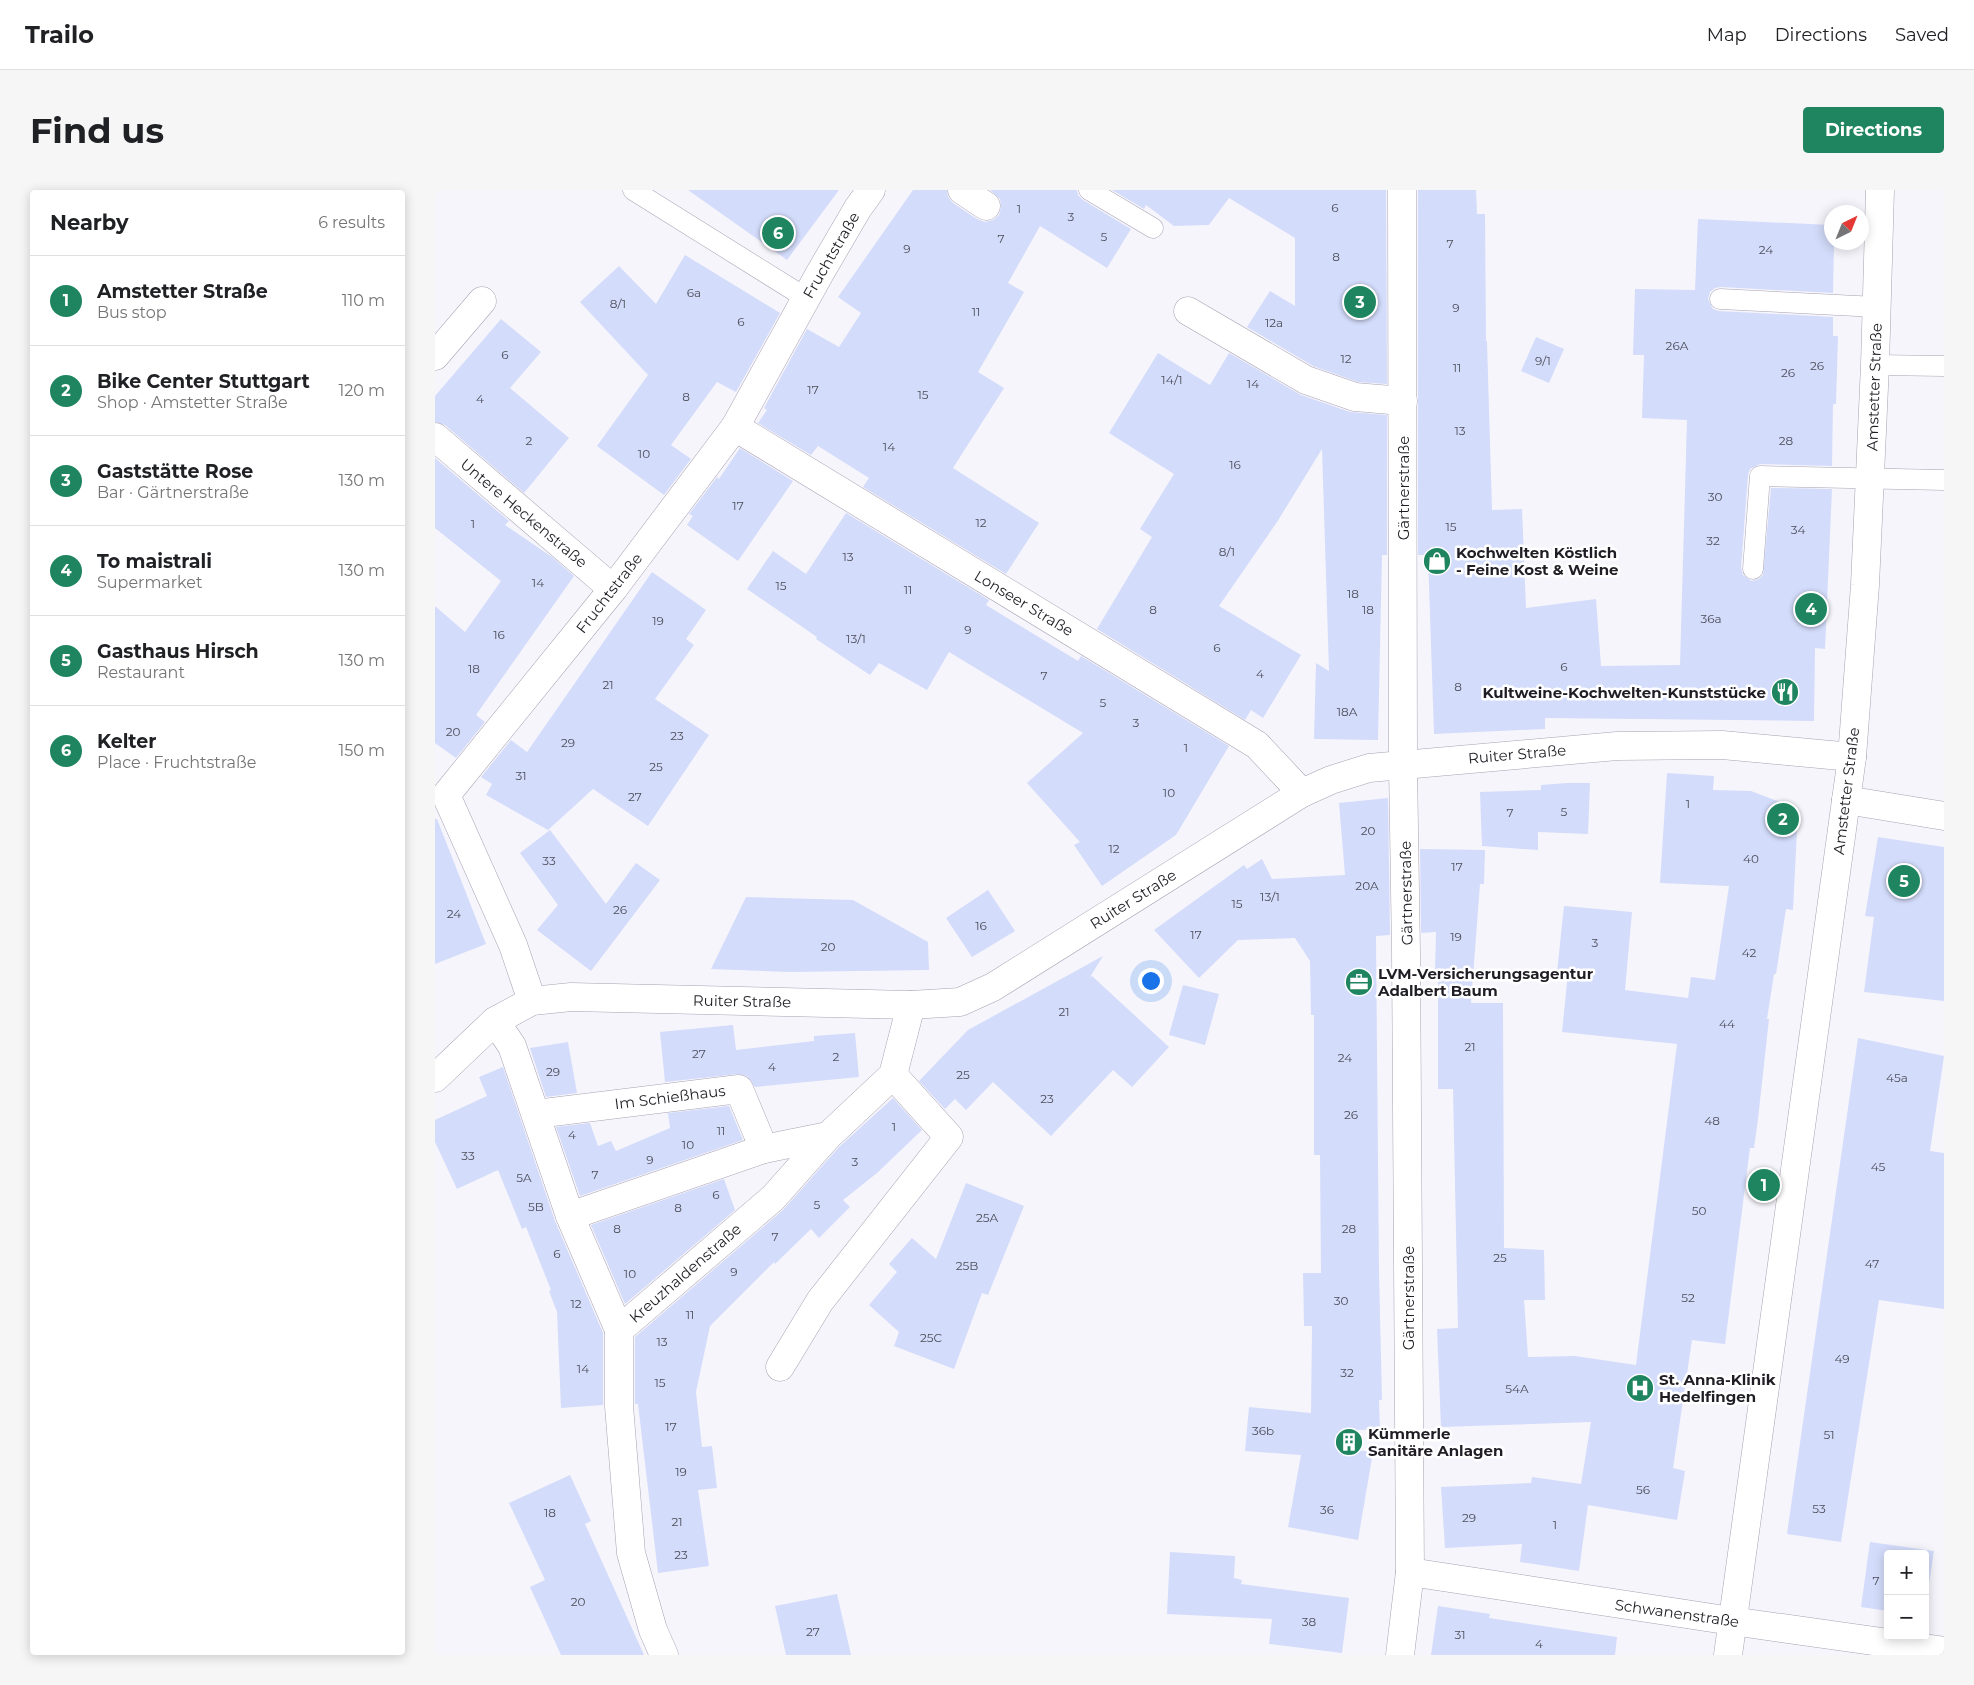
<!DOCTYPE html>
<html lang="en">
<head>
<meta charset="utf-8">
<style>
  :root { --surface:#fff; --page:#f6f6f6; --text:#202124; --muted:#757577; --line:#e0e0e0; --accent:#1f8560 }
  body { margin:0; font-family:Montserrat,sans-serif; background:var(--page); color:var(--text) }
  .controls { position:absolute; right:15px; bottom:15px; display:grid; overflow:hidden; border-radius:5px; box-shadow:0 2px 12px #0003 }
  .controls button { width:45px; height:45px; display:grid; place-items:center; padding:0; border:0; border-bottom:1px solid var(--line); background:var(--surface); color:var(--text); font:25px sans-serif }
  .compass { position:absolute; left:1389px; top:15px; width:45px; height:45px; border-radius:50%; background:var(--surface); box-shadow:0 2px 12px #0003; rotate:43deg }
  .you { position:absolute; left:715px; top:790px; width:18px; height:18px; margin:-12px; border:4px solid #fff; border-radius:50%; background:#1a73e8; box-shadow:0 0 0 8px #1a73e833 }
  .badge { display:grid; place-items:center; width:32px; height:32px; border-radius:50%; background:var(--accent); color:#fff; font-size:16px; font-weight:700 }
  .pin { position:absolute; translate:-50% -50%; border:2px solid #fff; box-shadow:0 1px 5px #0006 }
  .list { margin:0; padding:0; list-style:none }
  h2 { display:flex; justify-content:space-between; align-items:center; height:65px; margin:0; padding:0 20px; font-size:21px }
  h2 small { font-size:16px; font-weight:400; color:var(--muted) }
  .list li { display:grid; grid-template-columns:32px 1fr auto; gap:15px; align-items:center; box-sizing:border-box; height:90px; padding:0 20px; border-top:1px solid var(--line) }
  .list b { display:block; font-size:19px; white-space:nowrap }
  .list p { margin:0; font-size:16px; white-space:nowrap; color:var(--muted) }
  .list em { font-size:16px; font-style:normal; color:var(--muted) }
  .map { position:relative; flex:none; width:1509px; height:1465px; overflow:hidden; border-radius:5px }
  header { display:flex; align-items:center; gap:30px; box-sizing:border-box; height:70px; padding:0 25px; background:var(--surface); border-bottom:1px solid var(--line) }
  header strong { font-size:24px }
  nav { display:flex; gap:28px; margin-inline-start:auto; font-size:18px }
  .intro { display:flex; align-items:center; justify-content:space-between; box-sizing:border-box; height:120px; padding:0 30px }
  h1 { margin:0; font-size:35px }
  .button { padding:12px 22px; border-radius:5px; background:var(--accent); color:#fff; font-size:18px; font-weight:700 }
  main { display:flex; gap:30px; padding:0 30px }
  aside { flex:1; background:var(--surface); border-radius:5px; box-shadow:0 2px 12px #0003 }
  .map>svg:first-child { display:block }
</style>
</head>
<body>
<header>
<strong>Trailo</strong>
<nav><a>Map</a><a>Directions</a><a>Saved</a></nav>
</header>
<div class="intro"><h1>Find us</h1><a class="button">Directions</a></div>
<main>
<aside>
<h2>Nearby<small>6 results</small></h2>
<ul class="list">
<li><span class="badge">1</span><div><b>Amstetter Straße</b><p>Bus stop</p></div><em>110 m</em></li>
<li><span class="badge">2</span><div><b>Bike Center Stuttgart</b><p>Shop · Amstetter Straße</p></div><em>120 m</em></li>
<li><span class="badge">3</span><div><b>Gaststätte Rose</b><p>Bar · Gärtnerstraße</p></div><em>130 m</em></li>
<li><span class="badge">4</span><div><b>To maistrali</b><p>Supermarket</p></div><em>130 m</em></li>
<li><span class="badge">5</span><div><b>Gasthaus Hirsch</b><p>Restaurant</p></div><em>130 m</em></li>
<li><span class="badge">6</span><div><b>Kelter</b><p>Place · Fruchtstraße</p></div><em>150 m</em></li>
</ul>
</aside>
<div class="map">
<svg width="1509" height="1465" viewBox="0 0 1509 1465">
  <rect width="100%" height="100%" fill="#f7f5fc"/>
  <g fill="#d3dcfa">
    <path d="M253,0H404L352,70Z"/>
    <path d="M478,0H512L513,7L518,13L542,29L550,32L558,30L564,25L566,17L565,9L555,0H642L643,5L648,10L696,39L672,78L605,36L573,93L589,102L543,182L569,198L518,278L604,333L571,384L428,297L434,288L383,256L376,265L323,233L332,220L329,218L372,139L404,157L426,123L403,107Z"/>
    <path d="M677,0H951L952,194L923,192L878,176L812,137L835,101L860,116V48L794,8L774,35L739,36L711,15L709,19Z"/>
    <path d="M983,0H1041L1042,24H1050L1051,151H1052L1057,320L1087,319L1091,418L1161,409L1166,476L1245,475L1252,230L1207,228L1209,165H1198L1200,99L1260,100L1263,29L1396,35V52H1399L1398,103L1286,97L1280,98L1275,102L1273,109L1278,119L1284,121L1398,127V146H1403L1401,214H1398L1397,276L1325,274L1315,279L1313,285L1306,378L1308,385L1317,391L1324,389L1328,385L1336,298L1397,299L1390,459L1380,458L1379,531L1110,528V539L999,544L993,365H983Z"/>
    <path d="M250,65L345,123L301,202L282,192L236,255L256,269L229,305L162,256L213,185L145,112L184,76L221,114Z"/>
    <path d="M66,129L106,162L75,198L134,248L89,303L10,235L0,232V206Z"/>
    <path d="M1101,147L1129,159L1114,193L1086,181Z"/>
    <path d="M723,163L775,195L794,163L866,205L915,222L952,225V365H947L943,550L879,549L881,473L894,481L887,259L842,332L784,416L866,465L828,528L816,520L810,530L662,439L717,347L705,339L739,284L674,243Z"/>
    <path d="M305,258L358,291L303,371L252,335L258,326L254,324L282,287L284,289Z"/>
    <path d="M0,268L74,331L70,335L117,367L139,386L41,525L50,532L21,568L0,553V416L30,442L66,391L0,338Z"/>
    <path d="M411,323L554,410L551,415L643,471L646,466L794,556L741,645L667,696L639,655L645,652L592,593L648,543L514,462L492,500L444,473L435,485L381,449L382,447L312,399L338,361L371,384Z"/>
    <path d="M217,382L271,420L251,449L259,455L220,509L274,545L213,636L158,599L113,640L51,605L57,594L46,587L76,550L92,562Z"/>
    <path d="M1232,583L1279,586L1278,600L1316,601L1363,619L1358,720L1351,719L1341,784H1339L1332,829H1334L1323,929L1319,958H1315L1290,1154L1257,1150L1238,1278L1250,1281L1242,1330L1153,1315L1144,1381L1085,1372L1087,1354L1010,1358L1006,1297L1096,1293L1097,1287L1146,1294L1156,1232L1006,1237L1002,1139L1023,1138L1018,899H1003V781H1000L1001,742L986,743L985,659L1050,660L1049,694H1045L1036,813H1068L1069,1058L1109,1060L1110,1110H1089L1093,1167L1140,1166L1201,1175L1242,854L1127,842L1133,783L1122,782L1129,716L1197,722L1190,800L1253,808L1256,787L1280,790L1294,696L1225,693Z"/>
    <path d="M1132,593H1155L1153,644L1103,642V660L1047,656L1045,602L1106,600V595Z"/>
    <path d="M953,608L955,745L941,746L944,1082L947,1210H944L945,1239L923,1240L921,1260L938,1262L923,1350L853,1337L866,1265L810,1261L814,1217L876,1223L877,1136H869L868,1083H886L885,965H879V825H876L875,771L860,748L803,750L764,788L719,740L809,675L812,679L827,669L837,689L910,685L904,613Z"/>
    <path d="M0,629H2L51,754L0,774Z"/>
    <path d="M115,640L171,714L201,673L225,690L156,781L102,740L123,715L85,663Z"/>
    <path d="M1443,647L1509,657V811L1429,802L1439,727L1430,726Z"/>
    <path d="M553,700L580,741L537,767L511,728Z"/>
    <path d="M311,707L418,710L493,752L494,780L355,782L276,779Z"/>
    <path d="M668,766L655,787L657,786L734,857L697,897L678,880L616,946L558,892L531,920L520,909L510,919L484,891L533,840Z"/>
    <path d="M748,795L784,804L770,855L734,845Z"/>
    <path d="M298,835L301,860L379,851V846L420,843L424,887L320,897L312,886L303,884L230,892L225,842Z"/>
    <path d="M1423,848L1509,866L1495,961L1509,963V1119L1444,1110L1406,1352L1352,1344Z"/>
    <path d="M133,852L142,903L111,907L95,858Z"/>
    <path d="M68,877L120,1031L168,1143V1215L126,1218L122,1122L114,1101L116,1100L91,1037L87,1039L63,980L22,999L0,952V930L52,906L44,887Z"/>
    <path d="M458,908L487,940L442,983L408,1010L415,1017L384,1048L376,1039L340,1074L339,1072L275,1136L261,1202L267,1257L277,1256L282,1298L263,1300L274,1376L223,1383L203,1214H200V1147L348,1020L404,957Z"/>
    <path d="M294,916L308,950L145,1006L121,937L155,933L163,956L176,951L181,961L235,938L233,923Z"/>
    <path d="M289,989L300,1020L190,1114L156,1035Z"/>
    <path d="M531,993L589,1016L553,1105L547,1103L519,1179L459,1156L464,1142L434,1115L462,1082L454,1074L477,1048L501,1069Z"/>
    <path d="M135,1285L156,1331L150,1334L209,1465H126L95,1397L110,1390L74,1313Z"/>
    <path d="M1435,1352L1499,1361L1490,1420V1364H1453V1421L1426,1417Z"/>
    <path d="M735,1362L800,1366L799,1388L807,1390L806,1394L914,1408L907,1463L834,1454L837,1429L732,1424Z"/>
    <path d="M402,1404L416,1465H351L340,1416Z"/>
    <path d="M1003,1416L1055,1424L1054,1428L1182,1447L1180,1465H996Z"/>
  </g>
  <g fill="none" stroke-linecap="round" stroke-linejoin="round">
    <defs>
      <g id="service">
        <path d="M198,0L371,108"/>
        <path d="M654,0L718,38"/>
        <path d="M1285,109L1442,117"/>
        <path d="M1440,175L1509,176"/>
        <path d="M1318,379L1325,286L1509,290"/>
      </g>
      <g id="minor">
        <path d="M527,0L551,16"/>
        <path d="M753,121L871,190L920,207L968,211"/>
        <path d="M0,166L47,111"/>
        <path d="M300,237L822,555L867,603"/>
        <path d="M0,247L178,399"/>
        <path d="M1411,610L1509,626"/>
        <path d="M97,811L78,755L11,605L178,399L300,237L385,83L423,18L436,0"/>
        <path d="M60,831L77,856L135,1026L184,1140"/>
        <path d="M0,888L60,831L97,811L136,807L476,815L525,812L558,797L867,603L896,590L934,578L1182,556L1287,555L1417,567"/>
        <path d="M101,924L304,899L329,959"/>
        <path d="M135,1026L329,959L393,946"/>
        <path d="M345,1177L385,1111L514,947L458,885"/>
        <path d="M975,1382L1297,1431L1509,1461"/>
        <path d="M229,1465L218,1440L196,1363L184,1216V1140L338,1008L393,946L458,885L476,815"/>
        <path d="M965,1465L975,1382L971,763L968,575L967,0"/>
        <path d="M1293,1465L1417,567L1430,395L1440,175L1445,0"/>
      </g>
    </defs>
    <use href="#service" stroke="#a7a2b3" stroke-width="21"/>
    <use href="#minor" stroke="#a7a2b3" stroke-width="29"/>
    <use href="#service" stroke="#fff" stroke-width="20"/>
    <use href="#minor" stroke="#fff" stroke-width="28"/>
  </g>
  <defs>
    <symbol id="shop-disc" viewBox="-11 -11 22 22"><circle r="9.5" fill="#1f8560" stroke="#fff"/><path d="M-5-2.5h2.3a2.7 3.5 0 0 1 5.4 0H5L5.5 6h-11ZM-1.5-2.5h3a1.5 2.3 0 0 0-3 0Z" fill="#fff"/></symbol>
    <symbol id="restaurant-disc" viewBox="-11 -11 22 22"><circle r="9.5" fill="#1f8560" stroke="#fff"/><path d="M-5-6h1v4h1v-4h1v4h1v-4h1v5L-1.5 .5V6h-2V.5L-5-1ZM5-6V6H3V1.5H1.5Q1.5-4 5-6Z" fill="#fff"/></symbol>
    <symbol id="office-disc" viewBox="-11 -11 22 22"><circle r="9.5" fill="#1f8560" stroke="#fff"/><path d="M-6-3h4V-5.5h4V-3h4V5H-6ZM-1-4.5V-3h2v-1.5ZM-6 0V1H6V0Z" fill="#fff"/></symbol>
    <symbol id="hospital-disc" viewBox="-11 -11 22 22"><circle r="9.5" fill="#1f8560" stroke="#fff"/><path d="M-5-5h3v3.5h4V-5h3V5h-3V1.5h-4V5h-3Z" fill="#fff"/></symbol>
    <symbol id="building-disc" viewBox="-11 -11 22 22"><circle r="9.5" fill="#1f8560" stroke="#fff"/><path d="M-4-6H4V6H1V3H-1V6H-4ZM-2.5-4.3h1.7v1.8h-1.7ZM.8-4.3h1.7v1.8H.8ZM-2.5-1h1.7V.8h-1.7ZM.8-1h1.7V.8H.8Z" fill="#fff"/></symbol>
  </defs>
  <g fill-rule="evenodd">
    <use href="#shop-disc" x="986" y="355" width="32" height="32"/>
    <use href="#restaurant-disc" x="1334" y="486" width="32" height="32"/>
    <use href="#office-disc" x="908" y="776" width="32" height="32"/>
    <use href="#hospital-disc" x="1189" y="1182" width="32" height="32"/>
    <use href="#building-disc" x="898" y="1236" width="32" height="32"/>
  </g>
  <g text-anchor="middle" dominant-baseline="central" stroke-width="5" stroke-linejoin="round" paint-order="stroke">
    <g font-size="12" fill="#4d4e5a">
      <text x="900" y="17">6</text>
      <text x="584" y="18">1</text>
      <text x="636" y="26">3</text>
      <text x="669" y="46">5</text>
      <text x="566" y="48">7</text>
      <text x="1015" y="53">7</text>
      <text x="472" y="58">9</text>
      <text x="1331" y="59">24</text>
      <text x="901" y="66">8</text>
      <text x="259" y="102">6a</text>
      <text x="183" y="113">8/1</text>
      <text x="1021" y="117">9</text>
      <text x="541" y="121">11</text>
      <text x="306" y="131">6</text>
      <text x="839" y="132">12a</text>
      <text x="1242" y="155">26A</text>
      <text x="70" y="164">6</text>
      <text x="911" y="168">12</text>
      <text x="1108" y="170">9/1</text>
      <text x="1382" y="175">26</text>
      <text x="1022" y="177">11</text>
      <text x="1353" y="182">26</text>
      <text x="737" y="189">14/1</text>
      <text x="818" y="193">14</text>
      <text x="378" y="199">17</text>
      <text x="488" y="204">15</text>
      <text x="251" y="206">8</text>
      <text x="45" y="208">4</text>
      <text x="1025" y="240">13</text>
      <text x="94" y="250">2</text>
      <text x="1351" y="250">28</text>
      <text x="454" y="256">14</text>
      <text x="209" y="263">10</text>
      <text x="800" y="274">16</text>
      <text x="1280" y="306">30</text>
      <text x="303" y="315">17</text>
      <text x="546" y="332">12</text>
      <text x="38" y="333">1</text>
      <text x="1016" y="336">15</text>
      <text x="1363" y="339">34</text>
      <text x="1278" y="350">32</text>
      <text x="792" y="361">8/1</text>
      <text x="413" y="366">13</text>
      <text x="103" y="392">14</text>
      <text x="346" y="395">15</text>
      <text x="473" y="399">11</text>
      <text x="918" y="403">18</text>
      <text x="718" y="419">8</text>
      <text x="933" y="419">18</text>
      <text x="1276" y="428">36a</text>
      <text x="223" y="430">19</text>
      <text x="533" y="439">9</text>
      <text x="64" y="444">16</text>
      <text x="421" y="448">13/1</text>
      <text x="782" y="457">6</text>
      <text x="1129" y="476">6</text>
      <text x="39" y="478">18</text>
      <text x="825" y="483">4</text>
      <text x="609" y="485">7</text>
      <text x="173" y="494">21</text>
      <text x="1023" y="496">8</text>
      <text x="668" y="512">5</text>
      <text x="912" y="521">18A</text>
      <text x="701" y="532">3</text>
      <text x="18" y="541">20</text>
      <text x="242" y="545">23</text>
      <text x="133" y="552">29</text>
      <text x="751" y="557">1</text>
      <text x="221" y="576">25</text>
      <text x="86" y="585">31</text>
      <text x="734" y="602">10</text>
      <text x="200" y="606">27</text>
      <text x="1253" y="613">1</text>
      <text x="1129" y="621">5</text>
      <text x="1075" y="622">7</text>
      <text x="933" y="640">20</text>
      <text x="679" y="658">12</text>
      <text x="1316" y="668">40</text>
      <text x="114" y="670">33</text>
      <text x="1022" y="676">17</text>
      <text x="932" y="695">20A</text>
      <text x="835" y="706">13/1</text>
      <text x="802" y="713">15</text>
      <text x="185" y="719">26</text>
      <text x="19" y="723">24</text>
      <text x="546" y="735">16</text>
      <text x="761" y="744">17</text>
      <text x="1021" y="746">19</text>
      <text x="1160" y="752">3</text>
      <text x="393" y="756">20</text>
      <text x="1314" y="762">42</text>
      <text x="629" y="821">21</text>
      <text x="1292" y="833">44</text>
      <text x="1035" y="856">21</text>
      <text x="264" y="863">27</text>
      <text x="401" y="866">2</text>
      <text x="910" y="867">24</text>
      <text x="337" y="876">4</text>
      <text x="118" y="881">29</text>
      <text x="528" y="884">25</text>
      <text x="1462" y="887">45a</text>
      <text x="612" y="908">23</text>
      <text x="916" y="924">26</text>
      <text x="1277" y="930">48</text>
      <text x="459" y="936">1</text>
      <text x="286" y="940">11</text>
      <text x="137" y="944">4</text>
      <text x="253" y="954">10</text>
      <text x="33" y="965">33</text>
      <text x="215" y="969">9</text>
      <text x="420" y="971">3</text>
      <text x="1443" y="976">45</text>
      <text x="160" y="984">7</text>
      <text x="89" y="987">5A</text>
      <text x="281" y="1004">6</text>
      <text x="382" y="1014">5</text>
      <text x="101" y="1016">5B</text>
      <text x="243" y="1017">8</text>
      <text x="1264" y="1020">50</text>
      <text x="552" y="1027">25A</text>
      <text x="182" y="1038">8</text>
      <text x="914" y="1038">28</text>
      <text x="340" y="1046">7</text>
      <text x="122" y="1063">6</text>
      <text x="1065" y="1067">25</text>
      <text x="1437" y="1073">47</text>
      <text x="532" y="1075">25B</text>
      <text x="299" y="1081">9</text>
      <text x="195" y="1083">10</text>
      <text x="1253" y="1107">52</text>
      <text x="906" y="1110">30</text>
      <text x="141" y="1113">12</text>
      <text x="255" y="1124">11</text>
      <text x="496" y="1147">25C</text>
      <text x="227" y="1151">13</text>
      <text x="1407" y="1168">49</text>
      <text x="148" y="1178">14</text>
      <text x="912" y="1182">32</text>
      <text x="225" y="1192">15</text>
      <text x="1082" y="1198">54A</text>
      <text x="236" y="1236">17</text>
      <text x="828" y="1240">36b</text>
      <text x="1394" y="1244">51</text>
      <text x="246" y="1281">19</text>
      <text x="1208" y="1299">56</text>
      <text x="1384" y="1318">53</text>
      <text x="892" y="1319">36</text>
      <text x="115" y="1322">18</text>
      <text x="1034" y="1327">29</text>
      <text x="242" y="1331">21</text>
      <text x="1120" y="1334">1</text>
      <text x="246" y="1364">23</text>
      <text x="1441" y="1390">7</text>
      <text x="143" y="1411">20</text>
      <text x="874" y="1431">38</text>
      <text x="378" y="1441">27</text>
      <text x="1025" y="1444">31</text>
      <text x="1104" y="1453">4</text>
    </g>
    <g font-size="15" fill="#201e24" stroke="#fff">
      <text transform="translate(396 65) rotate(-60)">Fruchtstraße</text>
      <text transform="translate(1439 197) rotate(-88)">Amstetter Straße</text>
      <text transform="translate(968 298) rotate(-90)">Gärtnerstraße</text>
      <text transform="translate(89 323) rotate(40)">Untere Heckenstraße</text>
      <text transform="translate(174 403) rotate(-52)">Fruchtstraße</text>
      <text transform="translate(589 413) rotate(31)">Lonseer Straße</text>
      <text transform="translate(1082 564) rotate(-5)">Ruiter Straße</text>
      <text transform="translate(1411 601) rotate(-83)">Amstetter Straße</text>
      <text transform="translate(971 703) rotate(-91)">Gärtnerstraße</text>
      <text transform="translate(698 709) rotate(-32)">Ruiter Straße</text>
      <text transform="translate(307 811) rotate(1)">Ruiter Straße</text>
      <text transform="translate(235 907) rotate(-7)">Im Schießhaus</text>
      <text transform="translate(250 1083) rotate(-41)">Kreuzhaldenstraße</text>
      <text transform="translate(973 1108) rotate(-90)">Gärtnerstraße</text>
      <text transform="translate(1242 1423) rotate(8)">Schwanenstraße</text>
    </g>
    <g font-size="15" font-weight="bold" fill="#201e24" stroke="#fff" text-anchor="start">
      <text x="1021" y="362">Kochwelten Köstlich<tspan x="1021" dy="17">- Feine Kost &amp; Weine</tspan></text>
      <text x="1331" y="502" text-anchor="end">Kultweine-Kochwelten-Kunststücke</text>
      <text x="943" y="783">LVM-Versicherungsagentur<tspan x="943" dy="17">Adalbert Baum</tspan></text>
      <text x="1224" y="1189">St. Anna-Klinik<tspan x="1224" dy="17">Hedelfingen</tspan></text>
      <text x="933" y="1243">Kümmerle<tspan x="933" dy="17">Sanitäre Anlagen</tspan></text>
    </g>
  </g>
</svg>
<div class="controls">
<button>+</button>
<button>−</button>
</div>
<svg class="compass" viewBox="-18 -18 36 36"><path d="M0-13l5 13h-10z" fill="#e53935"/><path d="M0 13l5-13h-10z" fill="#757577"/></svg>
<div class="you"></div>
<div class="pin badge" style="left:1329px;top:995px">1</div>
<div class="pin badge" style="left:1348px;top:629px">2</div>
<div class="pin badge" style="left:925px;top:112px">3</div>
<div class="pin badge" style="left:1376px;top:419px">4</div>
<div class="pin badge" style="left:1469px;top:691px">5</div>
<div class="pin badge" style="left:343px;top:43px">6</div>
</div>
</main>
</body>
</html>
